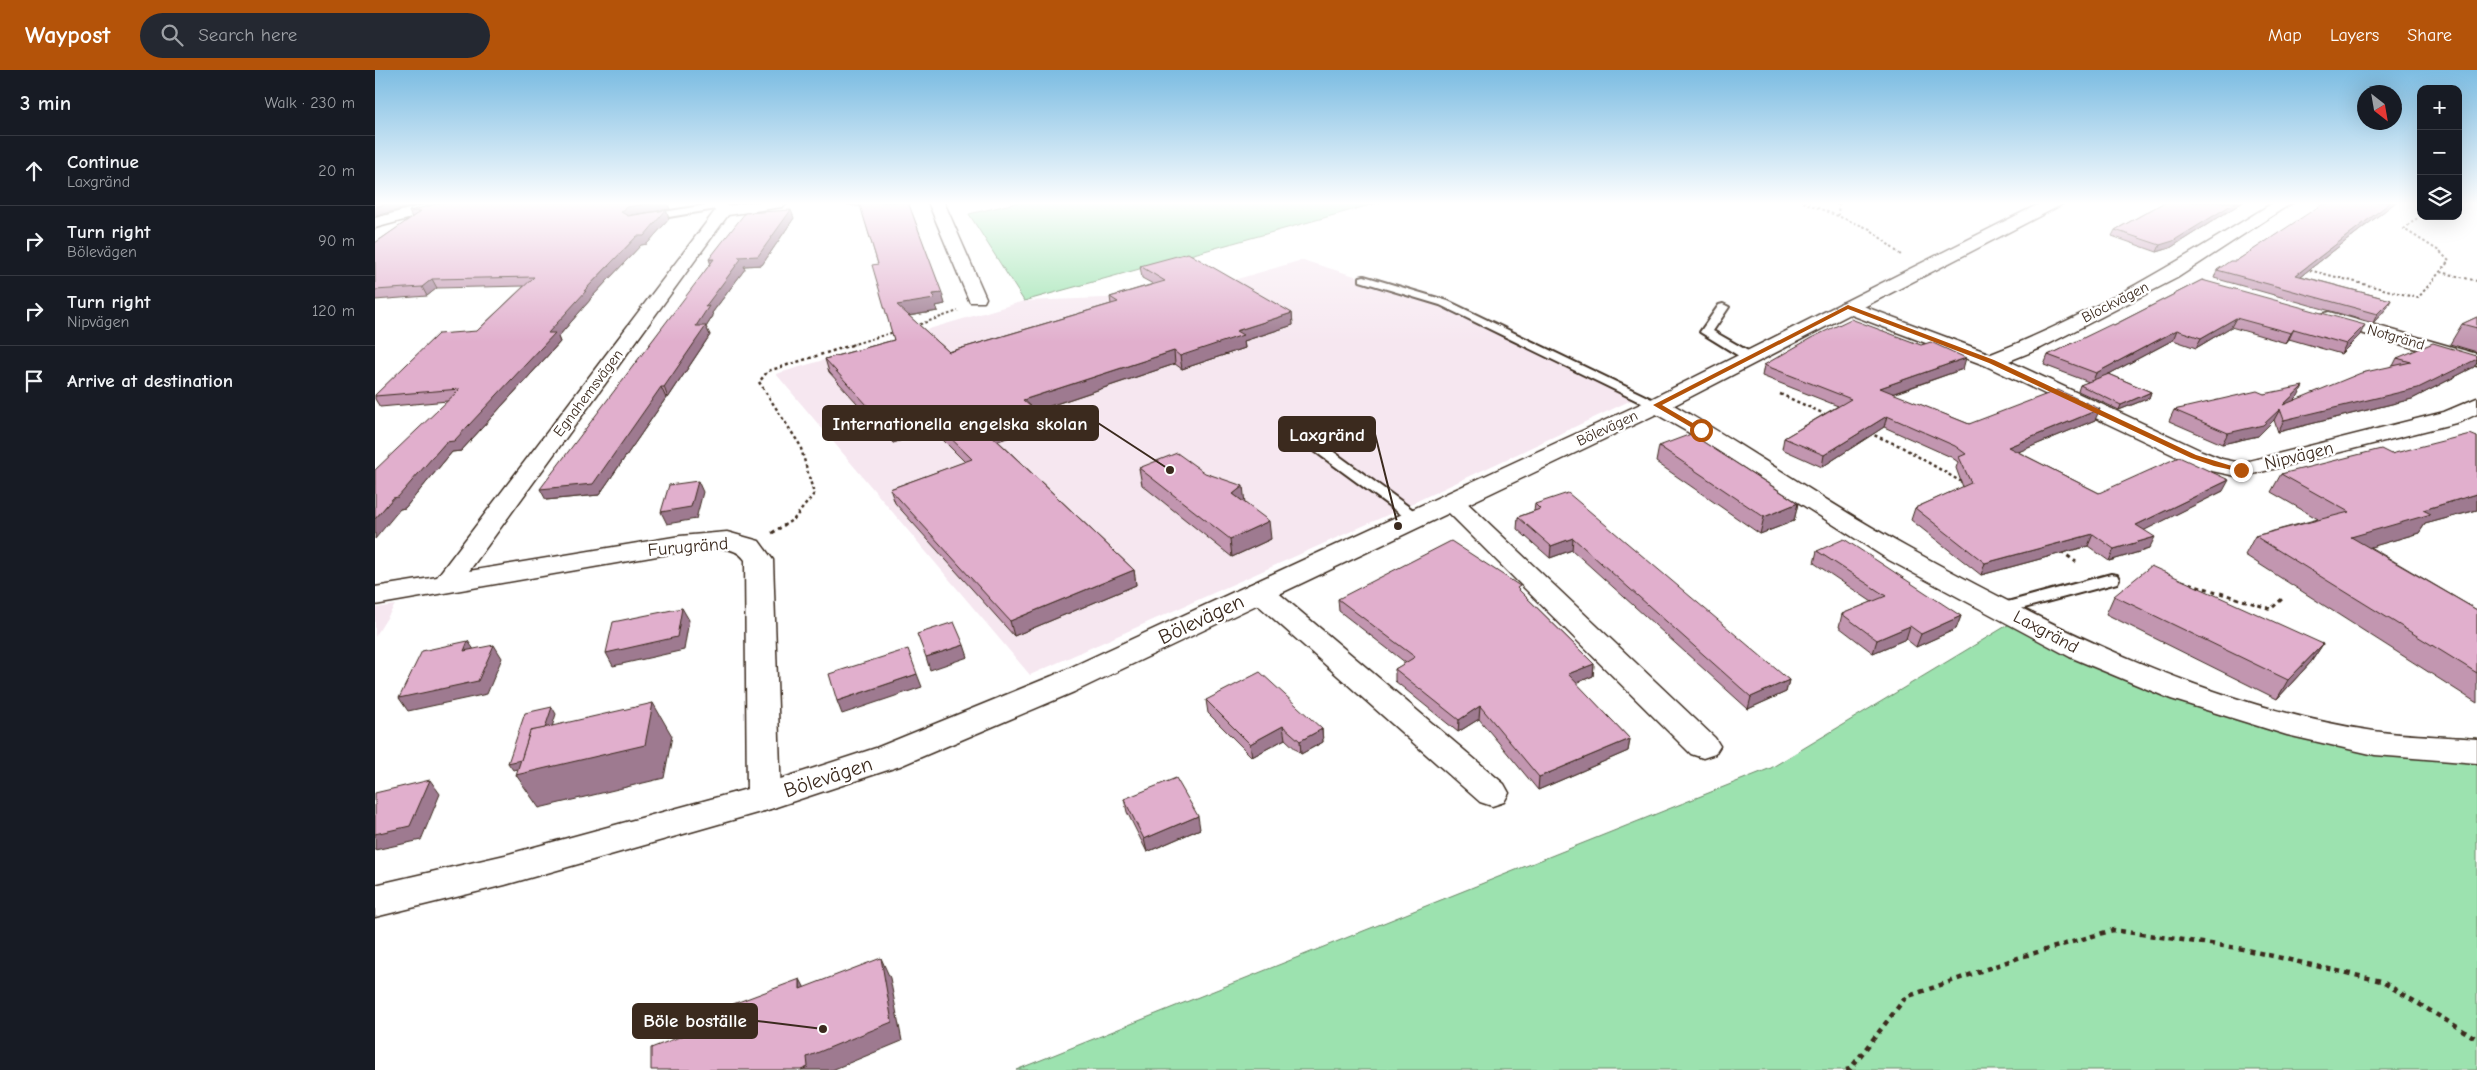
<!DOCTYPE html>
<html lang="en">
<head>
<meta charset="utf-8">
<style>
  :root { --surface:#171b24; --page:#242831; --text:#f1f3f6; --muted:#9ea1a6; --line:#363941; --accent:#b45309 }
  body { margin:0; font-family:"Comic Neue",sans-serif; background:var(--page); color:var(--text) }
  .controls { position:absolute; right:15px; top:15px; display:grid; overflow:hidden; border-radius:10px; box-shadow:0 5px 20px #0002 }
  .controls button { width:45px; height:45px; display:grid; place-items:center; padding:0; border:0; border-bottom:1px solid var(--line); background:var(--surface); color:var(--text); font:25px sans-serif }
  .compass { position:absolute; left:1982px; top:15px; width:45px; height:45px; border-radius:50%; background:var(--surface); box-shadow:0 5px 20px #0002; rotate:149deg }
  .stop { position:absolute; width:15px; height:15px; margin:-11px; border:4px solid #b45309; border-radius:50%; background:#fff }
  .stop.end { background:#b45309; border-color:#fff; box-shadow:0 1px 5px #0008 }
  .list { margin:0; padding:0; list-style:none }
  h2 { display:flex; justify-content:space-between; align-items:center; height:65px; margin:0; padding:0 20px; font-size:21px }
  h2 small { font-size:16px; font-weight:400; color:var(--muted) }
  .list li { display:grid; grid-template-columns:32px 1fr auto; gap:15px; align-items:center; box-sizing:border-box; height:70px; padding:0 20px; border-top:1px solid var(--line) }
  .list b { display:block; font-size:19px; white-space:nowrap }
  .list p { margin:0; font-size:16px; white-space:nowrap; color:var(--muted) }
  .list em { font-size:16px; font-style:normal; color:var(--muted) }
  .icon { flex:none; width:28px; height:28px; fill:none; stroke:currentColor; stroke-width:2; stroke-linecap:round; stroke-linejoin:round }
  .map { position:relative; flex:none; width:2102px; height:1000px; overflow:hidden }
  header { display:flex; align-items:center; gap:30px; box-sizing:border-box; height:70px; padding:0 25px; background:var(--accent); color:#fff }
  header strong { font-size:24px }
  nav { display:flex; gap:28px; margin-inline-start:auto; font-size:18px }
  .search { width:350px; height:45px; background:var(--page); display:flex; align-items:center; gap:12px; box-sizing:border-box; padding:0 18px; border-radius:28px; color:var(--muted); font-size:19px }
  main { display:flex }
  aside { flex:1; background:var(--surface) }
  .map>svg:first-child { display:block }
</style>
</head>
<body>
<header>
<strong>Waypost</strong>
<div class="search"><svg class="icon" aria-label="search" viewBox="0 0 24 24"><circle cx="10" cy="10" r="6"/><path d="M15 15l6 6"/></svg>Search here</div>
<nav><a>Map</a><a>Layers</a><a>Share</a></nav>
</header>
<main>
<aside>
<h2>3 min<small>Walk · 230 m</small></h2>
<ul class="list">
<li><svg class="icon" aria-label="ahead" viewBox="0 0 24 24"><path d="M12 20V5M6 11l6-6 6 6"/></svg><div><b>Continue</b><p>Laxgränd</p></div><em>20 m</em></li>
<li><svg class="icon" aria-label="right" viewBox="0 0 24 24"><path d="M7 20v-9h11M14 6l5 5-5 5"/></svg><div><b>Turn right</b><p>Bölevägen</p></div><em>90 m</em></li>
<li><svg class="icon" aria-label="right" viewBox="0 0 24 24"><path d="M7 20v-9h11M14 6l5 5-5 5"/></svg><div><b>Turn right</b><p>Nipvägen</p></div><em>120 m</em></li>
<li><svg class="icon" aria-label="arrive" viewBox="0 0 24 24"><path d="M6 21V4h12l-3 4 3 4H6"/></svg><div><b>Arrive at destination</b></div></li>
</ul>
</aside>
<div class="map">
<svg width="2102" height="1000" viewBox="0 0 2102 1000">
  <rect width="100%" height="100%" fill="#fff"/>
  <filter id="ink" filterUnits="userSpaceOnUse"><feTurbulence type="fractalNoise" baseFrequency=".02" numOctaves="2"/><feDisplacementMap in="SourceGraphic" scale="10" xChannelSelector="R" yChannelSelector="G"/><feConvolveMatrix kernelMatrix="1 2 1 2 8 2 1 2 1" color-interpolation-filters="sRGB"/></filter>
  <g filter="url(#ink)">
    <g fill="#f6e7f0">
      <path d="M927,190L1069,233L1263,327L1008,447L655,605L401,304L649,231L808,225Z"/>
      <path d="M20,535L0,567V538Z"/>
    </g>
    <g fill="#9ce2af" stroke="#6c8666">
      <path d="M645,132H1006L649,231L594,144Z"/>
      <path d="M1651,544C1758,597 1871,638 1988,659C2025,666 2065,665 2102,668V1000H641L1396,698Z"/>
    </g>
    <g fill="none" stroke-linecap="round" stroke-linejoin="round">
      <defs>
        <g id="service">
          <path d="M344,133L347,134V138L270,151L265,148L270,145Z"/>
          <path d="M989,206L1073,231L1289,335L1287,338H1277L1065,235L985,211V207Z"/>
          <path d="M1348,234L1354,237L1338,261L1380,285L1382,288L1380,291H1372L1325,262L1344,235Z"/>
          <path d="M932,365L937,366L1045,445L1048,448L1045,451H1035L927,372L925,369L927,366Z"/>
          <path d="M1736,504L1742,505L1744,509L1742,513L1627,544L1621,543L1619,539L1621,535Z"/>
        </g>
        <g id="minor">
          <path d="M60,132H86L84,135L0,158V148Z"/>
          <path d="M334,132H350L352,136L376,132H415L407,137L353,145L94,501L305,466L352,462L384,471L398,490L406,728L401,737L389,741L377,737L372,728L370,490C357,471 325,480 305,482L0,535V517L62,507L340,141Z"/>
          <path d="M553,132H569L611,228L609,232H595L593,228Z"/>
          <path d="M1899,132H1918L1802,208L1666,278L1634,291L1827,381L1847,389L1866,393L2069,342L2102,328V344L2085,352L1866,407L1832,400L1811,391L1609,295L1466,241L1463,237L1466,233H1480L1616,284C1716,245 1808,189 1899,132Z"/>
          <path d="M1954,242L2102,284V296L1947,252L1944,248L1947,244Z"/>
          <path d="M1282,328L1290,330C1373,377 1451,433 1535,479C1680,559 1834,636 1999,661C2033,666 2068,666 2102,669V693L2000,685L1912,665L1796,629L1695,587L1514,490L1318,365L1274,340L1271,335L1274,330Z"/>
          <path d="M1076,423L1085,426L1340,668L1345,676L1340,684L1328,688L1316,684L1067,436L1063,431L1067,426Z"/>
          <path d="M884,512L894,515L1129,714L1134,723L1129,732L1117,736L1105,732L874,527L870,521L874,515Z"/>
        </g>
        <path id="tertiary" d="M1668,132H1688L1686,135L1290,340L699,622L525,696L389,741L130,815L0,847V815L130,785L387,715L501,678L677,606L1274,330Z"/>
      </defs>
      <use href="#service" stroke="#3b2a1e" stroke-width="4"/>
      <use href="#minor" stroke="#3b2a1e" stroke-width="3"/>
      <use href="#tertiary" stroke="#3b2a1e" stroke-width="3"/>
      <g stroke="#3b2a1e" stroke-width="2" stroke-dasharray="2.5 2.5" stroke-linecap="butt">
        <path d="M1428,132L1495,159L1527,186"/>
        <path d="M1463,146L1464,132"/>
        <path d="M1930,199L2043,228L2074,191L2064,181L2029,159L2046,145"/>
        <path d="M2066,202L2102,211"/>
        <path d="M540,256L583,241"/>
        <path d="M476,275L519,262"/>
      </g>
      <g stroke="#3b2a1e" stroke-width="2.5" stroke-dasharray="3 3" stroke-linecap="butt">
        <path d="M1405,324L1452,345"/>
        <path d="M1494,363L1525,376L1590,414"/>
        <path d="M403,459L419,449L439,424L425,375L384,312L393,301L480,274"/>
      </g>
      <g stroke="#3b2a1e" stroke-width="3" stroke-dasharray="4 4" stroke-linecap="butt">
        <path d="M397,463L405,458"/>
        <path d="M1686,481L1701,492"/>
        <path d="M1807,511L1896,539L1907,529"/>
      </g>
      <path stroke="#3b2a1e" stroke-width="4.5" stroke-dasharray="5 5" stroke-linecap="butt" d="M1471,1000L1475,999L1531,927L1646,887L1738,860L1863,878L2006,911L2102,969"/>
      <use href="#service" fill="#fff" fill-rule="evenodd"/>
      <use href="#minor" fill="#fff" fill-rule="evenodd"/>
      <use href="#tertiary" fill="#fff" fill-rule="evenodd"/>
    </g>
    <g fill="#c296b0" stroke="#3b2a1e">
      <path d="M459,132H533L570,234L561,236L563,241L534,246L574,282L736,234L735,227L778,214L767,208L765,196L917,243L918,255L869,271L870,278L807,299L800,294L660,341L663,343L666,357L623,371L759,500L761,515L639,566L520,433L515,419L590,392L558,360L518,373L454,302L450,289L519,270L503,194L486,137Z"/>
      <path d="M1790,132H1868L1795,178L1782,182L1737,166L1740,160Z"/>
      <path d="M1955,132H2021L1926,206L2016,230L2011,239L1998,253L1839,208L1842,200L1861,191Z"/>
      <path d="M295,139L256,145L254,146L291,140L294,149L272,174L266,175L215,229V230L183,267L185,272L86,381L77,382L30,438L25,439L73,331L5,337L0,329V326L102,261L149,216L62,218L52,226L0,230V173L37,148L34,141Z"/>
      <path d="M419,148L387,195L369,196L370,199L337,243L338,246L331,257L335,265L293,328H291L224,425L171,430L335,194Z"/>
      <path d="M1827,210L1985,265L1966,284L1914,269L1911,273L1856,257L1821,278L1798,270L1734,304L1776,322L1774,328L1744,340L1703,321L1705,315L1714,312L1669,295L1673,285L1739,255Z"/>
      <path d="M2102,247V282L2075,274L2087,254Z"/>
      <path d="M2102,286V293L2099,297L2037,329L1903,362L1899,350L1883,366L1847,374L1794,351L1799,340L1889,324L1923,326L1918,331L2018,296L2022,288Z"/>
      <path d="M1389,295L1588,299L1518,324L1594,354L1720,350L1643,382L1724,423L1848,421L1769,460L1774,479L1734,491L1713,476L1606,505L1536,450L1540,438L1588,417L1581,398L1583,392L1576,387L1509,357L1447,397L1407,379L1409,368L1463,336L1387,306Z"/>
      <path d="M2102,367V440L2050,454L2044,463L1995,477L2102,540V633L1870,485L1880,466L1943,449L1896,422L1906,404L2016,384Z"/>
      <path d="M1284,376L1423,433L1419,451L1385,464L1281,392Z"/>
      <path d="M764,398L870,433L896,469L857,487L767,415Z"/>
      <path d="M1160,434L1414,610L1411,622L1373,639L1197,480L1175,488L1142,459L1143,447L1159,441Z"/>
      <path d="M1442,481L1586,546L1581,559L1541,577L1531,569L1498,583L1464,557L1467,544L1497,532L1439,493Z"/>
      <path d="M1145,521L1219,594L1218,606L1201,613L1255,669L1253,681L1163,720L1104,649L1083,662L1020,611V599L1031,593L964,541L963,529Z"/>
      <path d="M1739,526L1948,574L1936,592L1902,629L1731,544Z"/>
      <path d="M831,630L947,659L948,672L926,684L910,669L877,687L833,643Z"/>
      <path d="M749,729L825,759L772,782L752,742Z"/>
    </g>
    <g fill="#9e7a90" stroke="#3b2a1e">
      <path d="M18,132H53L0,146V137Z"/>
      <path d="M284,132H292L295,139L256,145L249,151L246,142L252,137Z"/>
      <path d="M1861,132H1868L1795,178L1782,182L1785,175Z"/>
      <path d="M2016,132H2021L1917,213L1921,205Z"/>
      <path d="M291,140L294,149L272,174L266,175L215,229V230L183,267L185,272L86,381L77,382L30,438L25,439L0,469V449L18,428L71,372L209,221L262,166Z"/>
      <path d="M416,140L419,148L387,195L369,196L370,199L337,243L338,246L331,257L335,265L293,328L289,317L321,256L330,237L363,187Z"/>
      <path d="M334,189H339L337,198Z"/>
      <path d="M57,209L62,218L52,226L47,217Z"/>
      <path d="M567,223L570,234L561,236L563,241L526,247L522,235L558,224Z"/>
      <path d="M2016,230L2011,239L1998,253L2002,244Z"/>
      <path d="M917,243L918,255L869,271L870,278L807,299L805,286L861,261Z"/>
      <path d="M1861,248L1856,257L1821,278L1826,268Z"/>
      <path d="M1990,255L1985,265L1966,284L1971,274Z"/>
      <path d="M1919,259L1914,269L1911,273L1916,263Z"/>
      <path d="M1802,260L1798,270L1717,313L1721,303Z"/>
      <path d="M799,281L800,294L651,344L648,330Z"/>
      <path d="M1591,288L1588,299L1502,329L1505,318Z"/>
      <path d="M2102,289V293L2099,297L2037,329L1903,362L1909,350Z"/>
      <path d="M1928,316L1923,326L1906,343L1908,335Z"/>
      <path d="M286,317L291,328L224,425L171,430L165,419Z"/>
      <path d="M1776,322L1774,328L1744,340L1746,335Z"/>
      <path d="M1725,339L1720,350L1629,388L1633,377Z"/>
      <path d="M1905,339L1899,350L1883,366L1847,374L1853,363Z"/>
      <path d="M663,343L666,357L615,373L611,360Z"/>
      <path d="M1512,346L1509,357L1447,397L1449,385Z"/>
      <path d="M554,347L558,360L518,373L514,359Z"/>
      <path d="M1854,410L1848,421L1756,467L1761,455Z"/>
      <path d="M323,411L328,422L321,449L292,454L286,442Z"/>
      <path d="M868,416L870,433L858,424Z"/>
      <path d="M2102,424V440L2050,454L2044,463L1965,486L1976,467L2048,440Z"/>
      <path d="M1423,433L1419,451L1385,464L1389,447Z"/>
      <path d="M894,451L896,469L857,487L855,469Z"/>
      <path d="M1718,464L1713,476L1606,505L1610,493Z"/>
      <path d="M1780,467L1774,479L1734,491L1739,479Z"/>
      <path d="M1198,468L1197,480L1175,488L1176,476Z"/>
      <path d="M759,500L761,515L639,566L635,551Z"/>
      <path d="M307,538L314,550L309,580L238,596L231,583Z"/>
      <path d="M1586,546L1581,559L1541,577L1546,564Z"/>
      <path d="M1535,556L1531,569L1498,583L1502,570Z"/>
      <path d="M93,571L102,584L89,581Z"/>
      <path d="M1948,574L1936,592L1902,629L1913,610Z"/>
      <path d="M119,575L127,588L112,624L33,641L24,628Z"/>
      <path d="M589,575L593,587L555,600L551,587Z"/>
      <path d="M1219,594L1218,606L1192,617L1193,604Z"/>
      <path d="M542,604L547,617L467,644L462,631Z"/>
      <path d="M1414,610L1411,622L1373,639L1376,627Z"/>
      <path d="M278,633L297,666L289,708L164,738L141,705Z"/>
      <path d="M1105,636L1104,649L1083,662L1084,650Z"/>
      <path d="M177,637L181,644L166,693L138,700L133,693Z"/>
      <path d="M908,656L910,669L877,687L875,674Z"/>
      <path d="M947,659L948,672L926,684L925,671Z"/>
      <path d="M1255,669L1253,681L1163,720L1164,707Z"/>
      <path d="M55,710L65,724L46,770L0,780V764Z"/>
      <path d="M823,746L825,759L772,782L769,769Z"/>
      <path d="M506,888L515,908L527,971L457,1000H426L432,987Z"/>
      <path d="M425,909L435,928L425,919Z"/>
    </g>
    <g fill="#e1afcd" stroke="#3b2a1e">
      <path d="M0,132H18L0,137Z"/>
      <path d="M68,132H284L252,137L246,142L253,146L291,140L269,166H262L209,221H211L173,263H180L79,371L71,372L23,427L18,428L0,449V400L85,319L0,326V325L63,264L102,261L159,207L57,209L47,217L0,220V173L46,141H34Z"/>
      <path d="M484,132H533L567,223L558,224L559,229L522,235L574,282L743,232L735,227L790,211L765,196L813,183L917,243L861,261L868,265L805,286L799,281L648,330L663,343L611,360L759,500L635,551L515,419L597,389L554,347L514,359L450,289L519,270L497,195L503,194Z"/>
      <path d="M1790,132H1861L1798,171L1785,175L1740,160Z"/>
      <path d="M1955,132H2016L1921,205L2016,230L2002,244L1842,200L1855,191H1861L1949,133L1952,134Z"/>
      <path d="M416,140L383,186L363,187L366,189L330,237L334,236L321,256H331L289,317H286L218,414L165,419L339,189H334L370,143Z"/>
      <path d="M1827,210L1990,255L1971,274L1919,259L1916,263L1861,248L1826,268L1802,260L1721,303L1673,285L1737,254L1739,255Z"/>
      <path d="M2102,247V258L2087,254Z"/>
      <path d="M1476,249L1546,275L1556,272L1591,288L1505,318L1594,354L1683,320L1725,339L1633,377L1724,423L1804,387L1854,410L1761,455L1780,467L1739,479L1718,464L1610,493L1540,438L1596,413L1584,387L1591,384L1580,376L1512,346L1449,385L1409,368L1476,329L1389,295L1436,268Z"/>
      <path d="M2058,273L2102,286V289L2043,318L1909,350L1905,339L1888,355L1853,363L1799,340L1882,321L1889,324L1928,316L1908,335L1986,303L2036,292L2022,288Z"/>
      <path d="M1734,304L1776,322L1746,335L1705,315Z"/>
      <path d="M1316,364L1423,433L1389,447L1284,376Z"/>
      <path d="M2095,364L2102,367V424L2048,440L2056,444L1976,467L2102,540V603L1880,466L1974,442L1906,404L2006,379L2016,384Z"/>
      <path d="M802,383L830,403L868,416L858,424L894,451L855,469L764,398Z"/>
      <path d="M323,411L316,437L286,442L294,415Z"/>
      <path d="M1193,423L1414,610L1376,627L1198,468L1176,476L1143,447L1165,439L1160,434Z"/>
      <path d="M1469,469L1586,546L1546,564L1535,556L1502,570L1467,544L1511,526L1442,481Z"/>
      <path d="M1076,471L1145,516L1142,518L1219,594L1193,604L1255,669L1164,707L1105,636L1084,650L1020,599L1040,587L963,529Z"/>
      <path d="M1776,496L1948,574L1913,610L1739,526Z"/>
      <path d="M307,538L302,567L231,583L238,552Z"/>
      <path d="M579,552L589,575L551,587L542,564Z"/>
      <path d="M93,571L89,581L119,575L103,611L24,628L47,581Z"/>
      <path d="M533,579L542,604L462,631L454,604Z"/>
      <path d="M885,602L947,659L925,671L908,656L875,674L831,630Z"/>
      <path d="M278,633L270,675L141,705L155,661Z"/>
      <path d="M177,637L170,658L155,661L146,690L133,693L150,643Z"/>
      <path d="M801,708L823,746L769,769L749,729Z"/>
      <path d="M55,710L35,756L0,764V723Z"/>
      <path d="M506,888L517,952L432,987L433,997L426,1000H276V978L359,946L358,934L425,909V919Z"/>
    </g>
  </g>
  <linearGradient id="sky" x2="0" y2="1"><stop stop-color="#7cbce2"/><stop offset="0.49" stop-color="#fff"/><stop offset="1" stop-color="#fff" stop-opacity="0"/></linearGradient>
  <rect width="2102" height="272" fill="url(#sky)"/>
  <path fill="#b45309" d="M1473,235L1619,290L1821,385L1870,400L1866,402L1839,396L1816,388L1614,293L1473,239L1287,335L1328,359V362H1324L1278,335Z"/>
  <g text-anchor="middle" dominant-baseline="central" stroke-width="5" stroke-linejoin="round" paint-order="stroke">
    <g font-size="15" fill="#3b2a1e" stroke="#fff">
      <text transform="translate(1740 232) rotate(-27)">Blockvägen</text>
      <text transform="translate(2021 267) rotate(16)">Notgränd</text>
      <text transform="translate(213 323) rotate(-53)">Egnahemsvägen</text>
      <text transform="translate(1232 358) rotate(-25)">Bölevägen</text>
    </g>
    <g font-size="18" fill="#3b2a1e" stroke="#fff">
      <text transform="translate(1924 386) rotate(-14)">Nipvägen</text>
      <text transform="translate(313 477) rotate(-5)">Furugränd</text>
      <text transform="translate(1671 562) rotate(28)">Laxgränd</text>
    </g>
    <g font-size="21" fill="#3b2a1e" stroke="#fff">
      <text transform="translate(826 549) rotate(-25)">Bölevägen</text>
      <text transform="translate(453 707) rotate(-18)">Bölevägen</text>
    </g>
  </g>
  <path fill="none" stroke="#3b2a1e" stroke-width="2" d="M795 400L723 353M1023 456L1000 364M448 959L382 951"/>
  <g fill="#3b2a1e" stroke="#fff" stroke-width="2">
    <circle cx="795" cy="400" r="5"/>
    <circle cx="1023" cy="456" r="5"/>
    <circle cx="448" cy="959" r="5"/>
  </g>
  <g fill="#3b2a1e" stroke="#3b2a1e" stroke-width="2">
    <rect x="448" y="336" width="275" height="34" rx="5"/>
    <rect x="904" y="347" width="96" height="34" rx="5"/>
    <rect x="258" y="934" width="124" height="34" rx="5"/>
  </g>
  <g font-size="19" text-anchor="middle" font-weight="bold" fill="#fff">
    <text x="585" y="360">Internationella engelska skolan</text>
    <text x="952" y="371">Laxgränd</text>
    <text x="320" y="957">Böle boställe</text>
  </g>
</svg>
<div class="controls">
<button>+</button>
<button>−</button>
<button><svg class="icon" aria-label="layers" viewBox="0 0 24 24"><path d="M12 4l9 5-9 5-9-5zM3 14l9 5 9-5"/></svg></button>
</div>
<svg class="compass" viewBox="-18 -18 36 36"><path d="M0-13l5 13h-10z" fill="#e53935"/><path d="M0 13l5-13h-10z" fill="#9ea1a6"/></svg>
<div class="stop" style="left:1326px;top:360px"></div>
<div class="stop end" style="left:1866px;top:400px"></div>
</div>
</main>
</body>
</html>
